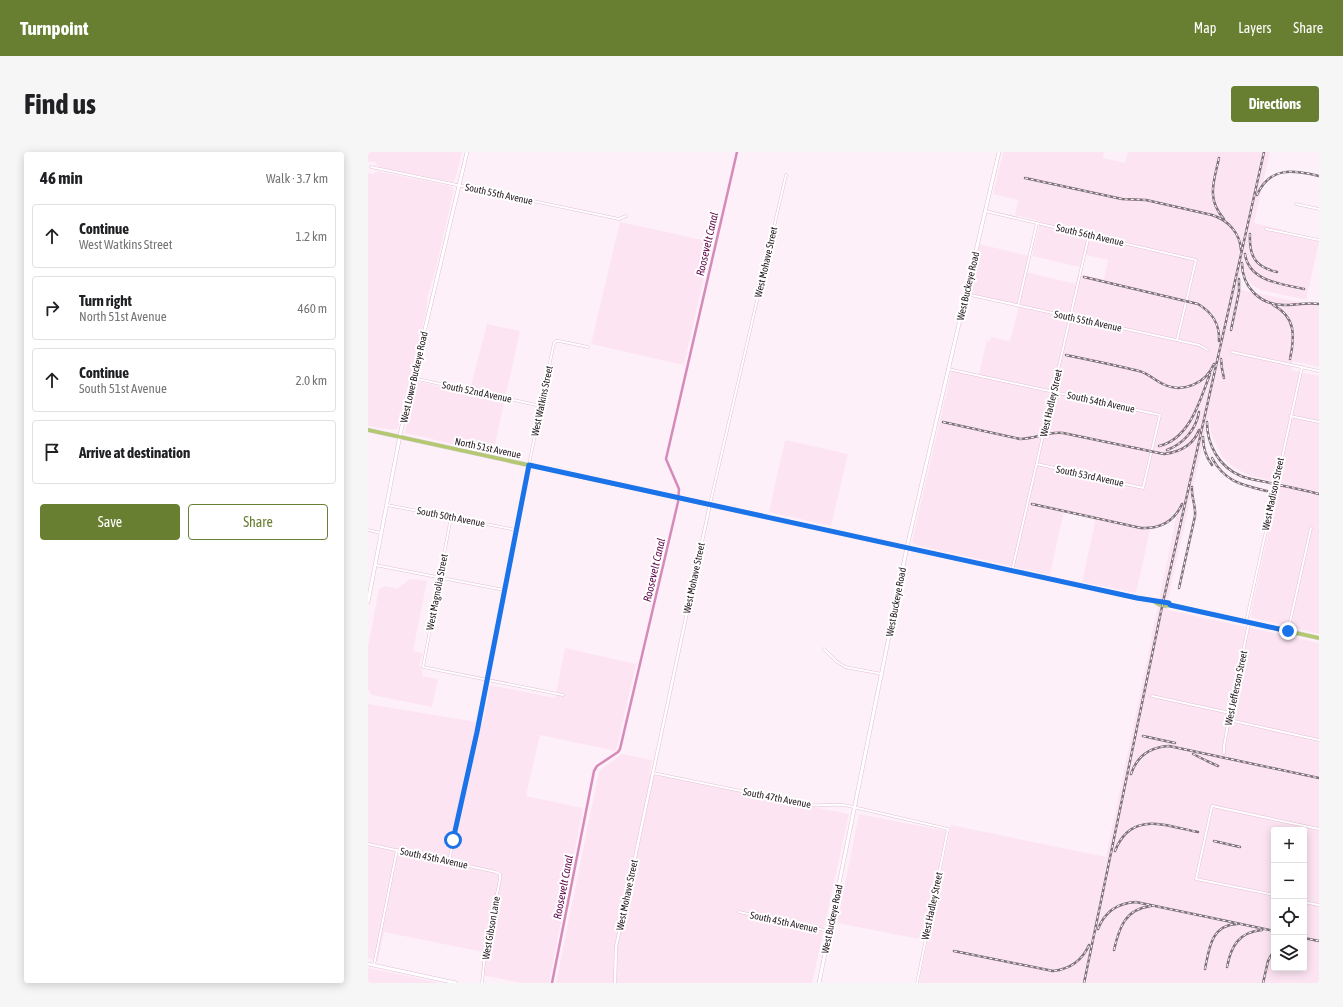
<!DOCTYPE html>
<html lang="en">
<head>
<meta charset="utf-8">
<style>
  :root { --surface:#fff; --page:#f6f6f6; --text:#202124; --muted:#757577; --line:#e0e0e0; --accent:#687f31 }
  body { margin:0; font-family:"Asap Condensed",sans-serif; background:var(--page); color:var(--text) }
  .controls { position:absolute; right:12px; bottom:12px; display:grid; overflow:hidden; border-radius:4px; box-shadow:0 2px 10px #0003 }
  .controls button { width:36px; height:36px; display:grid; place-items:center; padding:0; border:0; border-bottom:1px solid var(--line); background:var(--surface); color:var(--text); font:20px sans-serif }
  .stop { position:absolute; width:12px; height:12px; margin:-9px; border:3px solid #1a73e8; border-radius:50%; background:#fff }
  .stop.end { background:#1a73e8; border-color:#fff; box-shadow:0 1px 4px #0008 }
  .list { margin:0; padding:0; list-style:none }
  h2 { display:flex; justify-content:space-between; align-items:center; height:52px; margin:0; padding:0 16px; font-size:17px }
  h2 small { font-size:13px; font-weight:400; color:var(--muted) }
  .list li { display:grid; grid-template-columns:26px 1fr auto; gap:12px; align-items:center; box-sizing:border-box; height:64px; margin:0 8px 8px; padding:0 8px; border:1px solid var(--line); border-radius:4px }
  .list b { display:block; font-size:15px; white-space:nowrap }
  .list p { margin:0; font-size:13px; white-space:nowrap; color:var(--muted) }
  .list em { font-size:13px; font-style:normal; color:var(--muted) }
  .actions { display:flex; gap:8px; padding:12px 16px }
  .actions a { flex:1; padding:9px 0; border:1px solid var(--accent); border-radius:4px; text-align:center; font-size:14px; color:var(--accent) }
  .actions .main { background:var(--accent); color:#fff }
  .icon { flex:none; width:22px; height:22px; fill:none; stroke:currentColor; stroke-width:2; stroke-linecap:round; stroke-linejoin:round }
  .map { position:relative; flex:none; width:951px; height:831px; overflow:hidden; border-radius:4px }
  header { display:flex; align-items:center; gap:24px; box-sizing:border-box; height:56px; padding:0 20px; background:var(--accent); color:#fff }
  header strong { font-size:19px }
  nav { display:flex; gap:22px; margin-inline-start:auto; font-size:14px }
  .intro { display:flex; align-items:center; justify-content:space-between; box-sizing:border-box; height:96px; padding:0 24px }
  h1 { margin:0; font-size:28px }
  .button { padding:10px 18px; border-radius:4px; background:var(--accent); color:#fff; font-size:14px; font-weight:700 }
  main { display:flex; gap:24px; padding:0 24px }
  aside { flex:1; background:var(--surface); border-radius:4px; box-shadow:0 2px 10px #0003 }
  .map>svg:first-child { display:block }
</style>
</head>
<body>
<header>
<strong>Turnpoint</strong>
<nav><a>Map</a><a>Layers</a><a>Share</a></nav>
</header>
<div class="intro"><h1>Find us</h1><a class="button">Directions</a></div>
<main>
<aside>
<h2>46 min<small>Walk · 3.7 km</small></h2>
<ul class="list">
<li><svg class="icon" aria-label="ahead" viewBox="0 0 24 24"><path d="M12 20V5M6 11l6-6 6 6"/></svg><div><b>Continue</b><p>West Watkins Street</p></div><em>1.2 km</em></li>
<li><svg class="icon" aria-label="right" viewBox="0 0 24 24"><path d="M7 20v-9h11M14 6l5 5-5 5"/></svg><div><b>Turn right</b><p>North 51st Avenue</p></div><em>460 m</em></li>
<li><svg class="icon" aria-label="ahead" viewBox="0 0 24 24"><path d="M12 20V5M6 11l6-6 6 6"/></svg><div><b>Continue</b><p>South 51st Avenue</p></div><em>2.0 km</em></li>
<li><svg class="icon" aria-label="arrive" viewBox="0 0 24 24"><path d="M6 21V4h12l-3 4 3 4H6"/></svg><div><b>Arrive at destination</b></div></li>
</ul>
<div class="actions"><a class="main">Save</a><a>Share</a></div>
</aside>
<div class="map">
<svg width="951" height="831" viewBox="0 0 951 831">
  <rect width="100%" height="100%" fill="#fef0f8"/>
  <g fill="#fde4f3" fill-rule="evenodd">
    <path d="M0,0H94L87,28L84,30L10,15L7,10H0Z"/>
    <path d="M635,0H736L735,6L757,11L760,0H902L886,71L919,79L918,83L951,90L938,148L893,138L884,133L878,125L876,115L877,109L876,108L869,137L951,154V215L925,209L923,218L951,224V482L882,465L911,330L883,324L868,317L855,306L843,282L841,264L798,456H800V458L951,491V831H551L583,673L738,705L784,485L783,483L785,478L810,356L801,367L788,377L782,378L768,441L714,430L728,366L696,359L682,423L548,393L544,390L584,216L611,222L619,188L622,189L623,185L642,189L651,154L599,142L611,92L662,104L658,120L708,132L710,122L736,127L740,108L715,102L712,115L664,104L672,69L647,63L650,48L625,42ZM906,678H936V816H906Z"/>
    <path d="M8,19L78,33L84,35L86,38L67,120L60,143L58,160L30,276L27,278L0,274V21L5,22Z"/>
    <path d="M252,70L344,90L316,213L223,192Z"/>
    <path d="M119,172L152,179L125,301L37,281L48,229L101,241Z"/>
    <path d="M417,288L480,302L463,374L401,360Z"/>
    <path d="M42,427L59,429L45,499L55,501L51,513L55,520L54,524L70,527L64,555L4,543L0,537V495L11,437L18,434L29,437Z"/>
    <path d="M197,496L268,512L248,599L172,583L158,644L215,656L181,831H155L113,823L115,800L16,780L10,809L0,806V552L115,571L122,533L187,546Z"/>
    <path d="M254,602L284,608L282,622L481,662L444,831H188L231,619Z"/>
    <path d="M491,662L578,679L556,788L469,771Z"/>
    <path d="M0,816L58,828L72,831H0Z"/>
  </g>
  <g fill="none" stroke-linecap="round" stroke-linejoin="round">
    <path stroke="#d58bb9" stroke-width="2.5" d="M184,831L226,619L229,614L250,600L252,597L310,350L311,337L298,307L369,0"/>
    <defs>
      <g id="minor">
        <path d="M3,15L251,67L258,64"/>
        <path d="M928,52L951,57"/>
        <path d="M617,59L828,108L809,188"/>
        <path d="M898,77L951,88"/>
        <path d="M598,142L831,193L840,198"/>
        <path d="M650,154L669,71"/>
        <path d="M864,200L951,219"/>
        <path d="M580,217L792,263L775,336L669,312"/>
        <path d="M45,226L173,254"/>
        <path d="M922,264L951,270"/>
        <path d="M342,352L418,23"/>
        <path d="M19,353L148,378"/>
        <path d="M83,365L55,515L195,543"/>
        <path d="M0,378L13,381"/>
        <path d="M7,413L136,438"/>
        <path d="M644,419L721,83"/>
        <path d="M878,470L934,215"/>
        <path d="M920,479L943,376"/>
        <path d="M456,497L468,509L477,515L514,522"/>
        <path d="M784,544L862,561"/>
        <path d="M861,568L951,588"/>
        <path d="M856,601V594L862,561L881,471"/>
        <path d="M285,621L441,653C455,654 468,651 481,654L580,677L549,831"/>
        <path d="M0,692L128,720L132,722V727L117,801L114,831"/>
        <path d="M81,709C119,537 149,364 186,191L188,189H191L220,195"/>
        <path d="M906,743L828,727L844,654L951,677"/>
        <path d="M936,750L951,753"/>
        <path d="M371,760L461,779"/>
        <path d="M6,813L29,698"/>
      </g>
      <path id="tertiary" d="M247,831L248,795L342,352"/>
      <g id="secondary">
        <path d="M0,450L33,278L99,0"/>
        <path d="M0,812L88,831"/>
        <path d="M451,831L539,395L631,0"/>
      </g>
      <g id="primary">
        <path d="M0,278L769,446L801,451L802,453"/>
        <path d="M787,450C790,453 798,455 802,453L951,486"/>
      </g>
    </defs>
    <use href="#minor" stroke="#e1c0d4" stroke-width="3"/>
    <use href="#tertiary" stroke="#e1c0d4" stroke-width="3.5"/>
    <use href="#secondary" stroke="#e1c0d4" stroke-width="4"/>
    <use href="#primary" stroke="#d3d1d2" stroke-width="4.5"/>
    <use href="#minor" stroke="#fff" stroke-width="2"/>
    <use href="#tertiary" stroke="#fff" stroke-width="2.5"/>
    <use href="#secondary" stroke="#fff" stroke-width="3"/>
    <use href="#primary" stroke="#b4c870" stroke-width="3.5"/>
    <defs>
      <g id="rail">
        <path d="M851,6C846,29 838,47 856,67"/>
        <path d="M657,26L754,47L778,48L844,63C860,68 872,81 873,98"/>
        <path d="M889,43C902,14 925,18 951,24"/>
        <path d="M882,82C881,104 887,115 909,120"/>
        <path d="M877,102C881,130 915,132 936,137"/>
        <path d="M874,111C874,135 892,153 916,153C928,153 939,150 951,152"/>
        <path d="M716,125L830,152C844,160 852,173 851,189"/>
        <path d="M905,153C928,165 927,184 922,207"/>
        <path d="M863,178L871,140V127"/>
        <path d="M698,203C722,208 747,213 771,219C780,221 786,228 795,232C815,242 838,231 846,212"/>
        <path d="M853,207L854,217L856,226"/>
        <path d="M575,270L652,287C667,287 680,279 695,281L796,302C812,300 825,294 831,278"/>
        <path d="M839,270C839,293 851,315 873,324C883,328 895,329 906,332C921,335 936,338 951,342"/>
        <path d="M835,285C835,296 838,305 844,313"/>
        <path d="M791,294C822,287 832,248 842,222"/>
        <path d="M799,298C815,292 828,278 831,260"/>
        <path d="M844,306C857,330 874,333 899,339"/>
        <path d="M664,352L773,376C792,377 806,370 814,352"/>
        <path d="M811,436L827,364C828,353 823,345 824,335"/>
        <path d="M775,584L807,591"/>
        <path d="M825,602L839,609L850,614"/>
        <path d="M763,622C769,604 782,595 801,594L951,626"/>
        <path d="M846,689L872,695"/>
        <path d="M747,699C763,658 798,674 830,680"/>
        <path d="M730,777C737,759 750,751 768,750L906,779"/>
        <path d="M936,786L951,789"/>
        <path d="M746,798C751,776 757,757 783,754"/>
        <path d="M586,799L685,819C702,817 714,809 721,793"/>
        <path d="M859,815C863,794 871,780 894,778"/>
        <path d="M837,817C841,797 843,773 869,772"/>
        <path d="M716,831L795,450L896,0"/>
        <path d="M895,831L900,809L906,798"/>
      </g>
    </defs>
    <use href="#rail" stroke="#7e7179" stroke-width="2.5"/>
    <use href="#rail" stroke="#fff" stroke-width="1" stroke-dasharray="3" stroke-linecap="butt"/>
  </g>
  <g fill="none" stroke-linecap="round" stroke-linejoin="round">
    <path stroke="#1a73e8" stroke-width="5" d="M85,688L109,580L161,313L769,446L801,451L802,453L920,479"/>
  </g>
  <g text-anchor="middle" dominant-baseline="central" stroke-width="4" stroke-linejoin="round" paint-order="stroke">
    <g font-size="10" fill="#23171e" stroke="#fff">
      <text transform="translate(131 42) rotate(12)">South 55th Avenue</text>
      <text transform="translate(722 83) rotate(13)">South 56th Avenue</text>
      <text transform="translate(398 110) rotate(-77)">West Mohave Street</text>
      <text transform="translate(600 134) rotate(-77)">West Buckeye Road</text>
      <text transform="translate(720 169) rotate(12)">South 55th Avenue</text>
      <text transform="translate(46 225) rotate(-77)">West Lower Buckeye Road</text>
      <text transform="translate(109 240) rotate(12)">South 52nd Avenue</text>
      <text transform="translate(174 249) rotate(-78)">West Watkins Street</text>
      <text transform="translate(733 250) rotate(12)">South 54th Avenue</text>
      <text transform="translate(683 251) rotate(-77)">West Hadley Street</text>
      <text transform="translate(120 296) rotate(12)">North 51st Avenue</text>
      <text transform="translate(722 324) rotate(12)">South 53rd Avenue</text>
      <text transform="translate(905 342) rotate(-78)">West Madison Street</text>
      <text transform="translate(83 365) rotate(11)">South 50th Avenue</text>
      <text transform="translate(326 426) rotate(-78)">West Mohave Street</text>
      <text transform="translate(69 440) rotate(-79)">West Magnolia Street</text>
      <text transform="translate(528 450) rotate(-79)">West Buckeye Road</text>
      <text transform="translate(868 536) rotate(-78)">West Jefferson Street</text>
      <text transform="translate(409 646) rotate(11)">South 47th Avenue</text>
      <text transform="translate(66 706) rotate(12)">South 45th Avenue</text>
      <text transform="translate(259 743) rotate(-78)">West Mohave Street</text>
      <text transform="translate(564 754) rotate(-78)">West Hadley Street</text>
      <text transform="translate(464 767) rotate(-78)">West Buckeye Road</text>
      <text transform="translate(416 770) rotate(12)">South 45th Avenue</text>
      <text transform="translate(123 776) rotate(-80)">West Gibson Lane</text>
    </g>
    <g font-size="11" font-style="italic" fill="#5e0347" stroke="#fff">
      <text transform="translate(339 92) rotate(-77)">Roosevelt Canal</text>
      <text transform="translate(286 418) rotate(-77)">Roosevelt Canal</text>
      <text transform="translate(195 735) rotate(-79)">Roosevelt Canal</text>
    </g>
  </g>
</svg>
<div class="controls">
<button>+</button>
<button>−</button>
<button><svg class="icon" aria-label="locate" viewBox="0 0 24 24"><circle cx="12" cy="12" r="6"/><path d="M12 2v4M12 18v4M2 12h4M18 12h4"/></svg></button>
<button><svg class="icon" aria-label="layers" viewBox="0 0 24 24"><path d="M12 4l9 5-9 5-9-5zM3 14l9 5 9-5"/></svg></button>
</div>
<div class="stop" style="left:85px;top:688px"></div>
<div class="stop end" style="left:920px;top:479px"></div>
</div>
</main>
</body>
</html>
